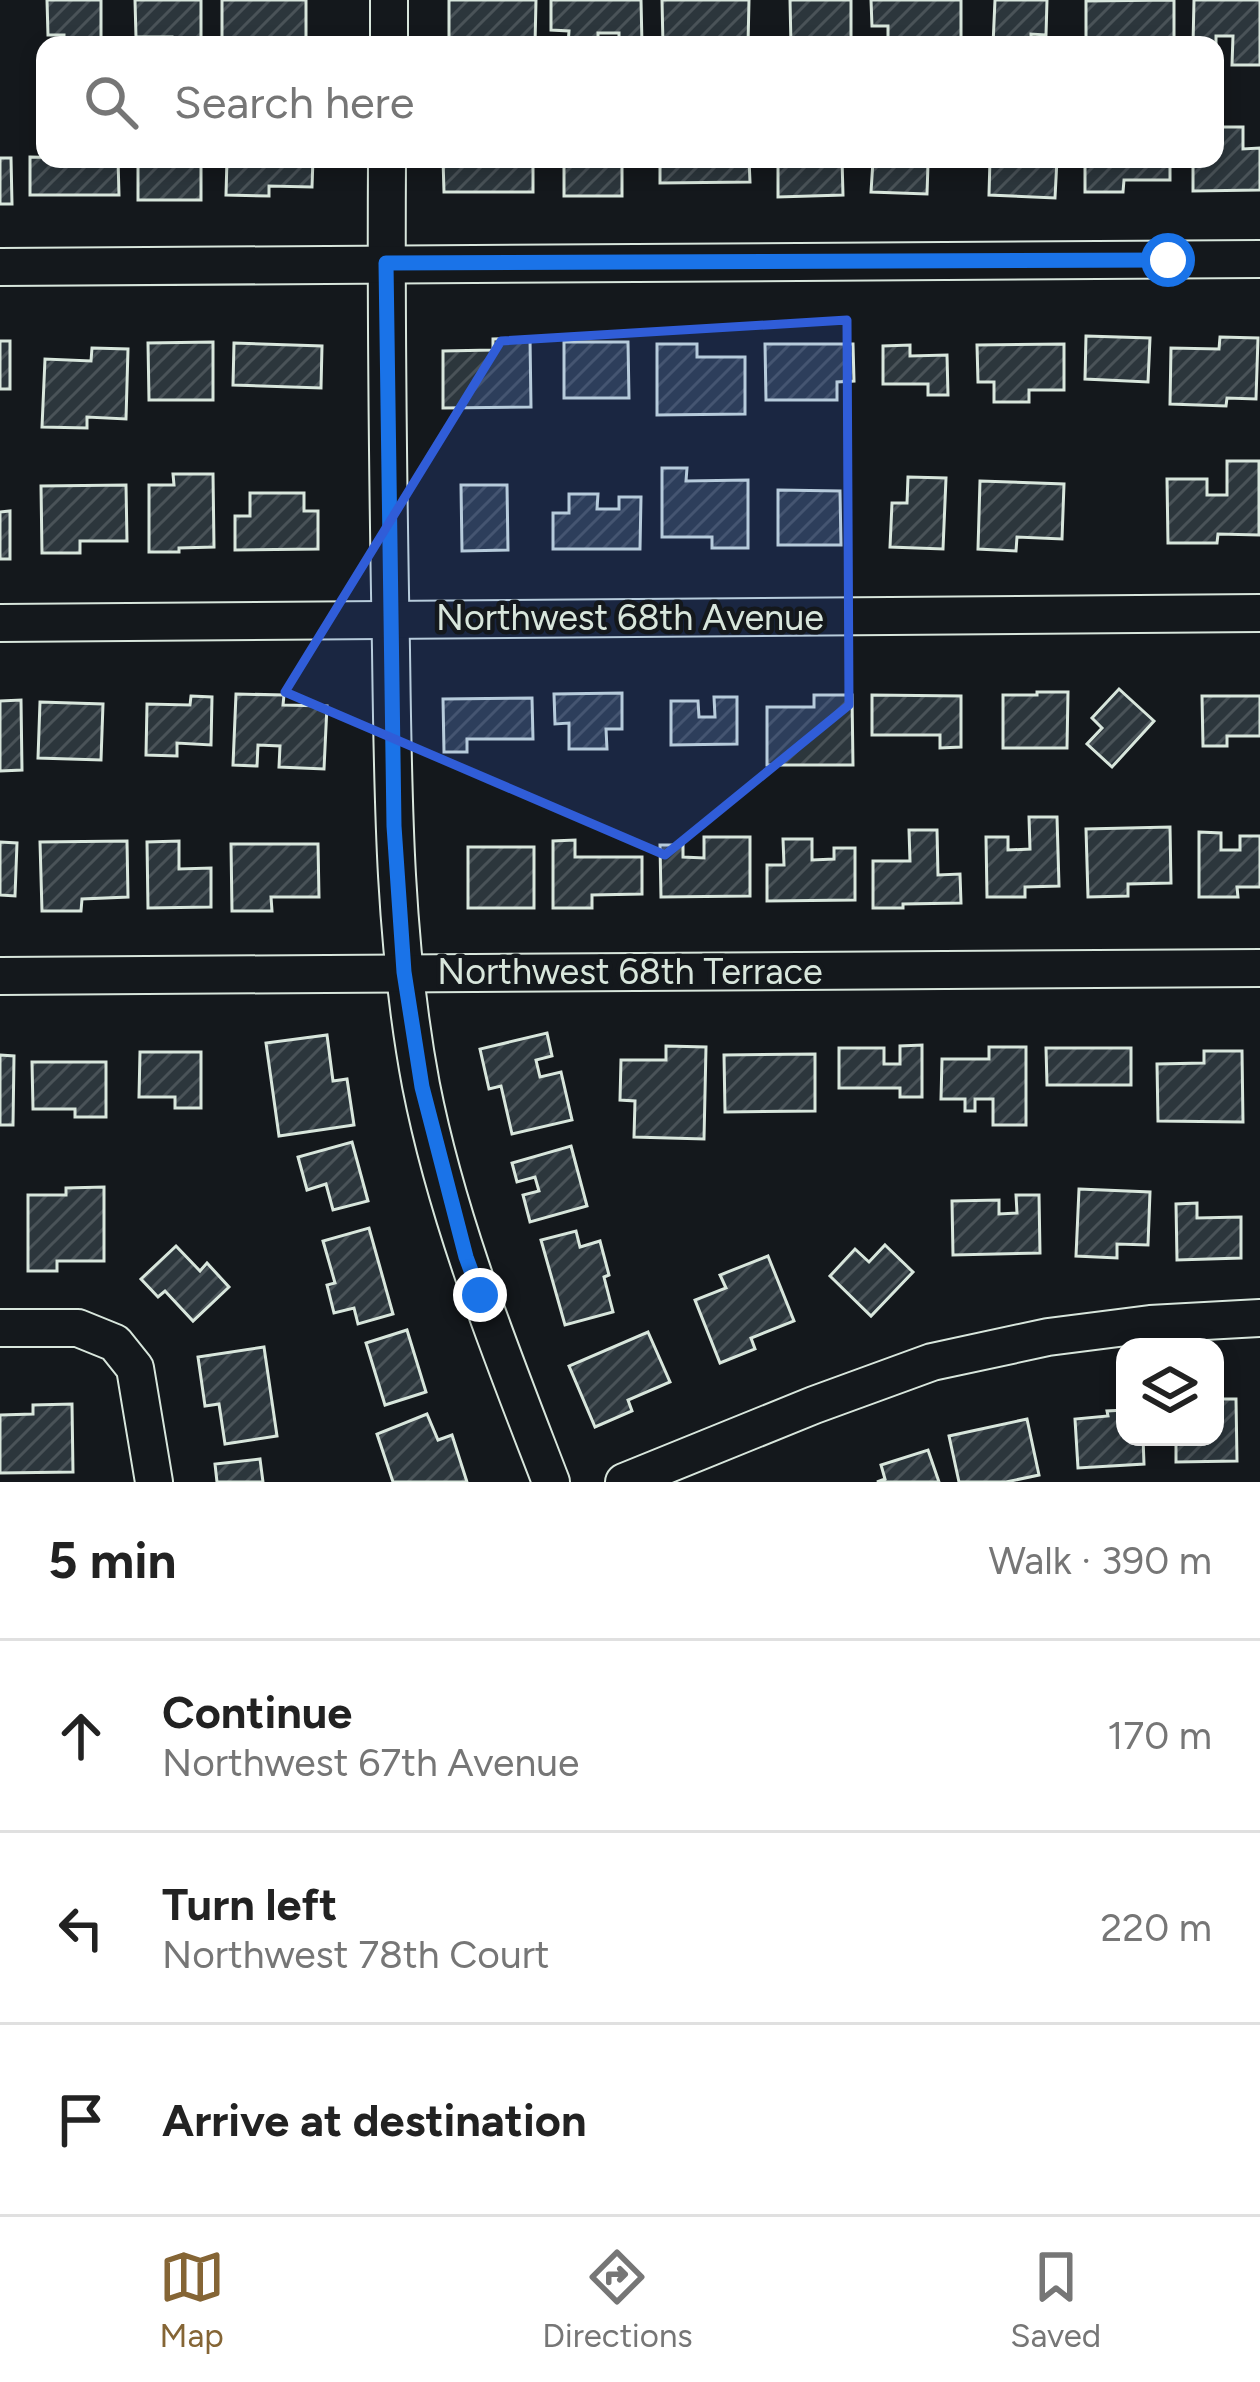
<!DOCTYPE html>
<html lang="en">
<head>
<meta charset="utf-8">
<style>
  :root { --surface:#fff; --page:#f2f2f2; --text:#222; --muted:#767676; --line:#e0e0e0; --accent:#856535 }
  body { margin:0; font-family:Figtree,sans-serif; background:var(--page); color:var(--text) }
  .controls { position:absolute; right:36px; bottom:36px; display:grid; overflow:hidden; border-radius:24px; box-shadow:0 6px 18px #0003 }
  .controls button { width:108px; height:108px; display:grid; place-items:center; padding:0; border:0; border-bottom:3px solid var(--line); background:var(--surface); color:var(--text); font:60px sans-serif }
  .stop { position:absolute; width:36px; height:36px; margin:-27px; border:9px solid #1a73e8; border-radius:50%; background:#fff }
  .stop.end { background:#1a73e8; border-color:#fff; box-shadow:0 3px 12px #0008 }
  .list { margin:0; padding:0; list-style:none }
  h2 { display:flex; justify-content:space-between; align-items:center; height:156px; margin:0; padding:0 48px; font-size:51px }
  h2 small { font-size:39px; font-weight:400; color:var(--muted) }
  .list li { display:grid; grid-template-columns:78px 1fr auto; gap:36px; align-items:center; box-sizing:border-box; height:192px; padding:0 48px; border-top:3px solid var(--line) }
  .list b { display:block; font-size:45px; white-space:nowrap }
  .list p { margin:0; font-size:39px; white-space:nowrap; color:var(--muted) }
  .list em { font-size:39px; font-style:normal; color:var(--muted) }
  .icon { flex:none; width:66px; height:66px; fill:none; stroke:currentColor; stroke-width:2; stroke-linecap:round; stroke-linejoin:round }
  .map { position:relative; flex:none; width:1260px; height:1482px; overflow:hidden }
  .search { position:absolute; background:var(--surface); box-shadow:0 6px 18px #0003; left:36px; right:36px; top:36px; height:132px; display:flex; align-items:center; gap:30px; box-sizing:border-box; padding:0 42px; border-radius:24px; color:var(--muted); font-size:45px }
  .sheet { height:732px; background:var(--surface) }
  nav { display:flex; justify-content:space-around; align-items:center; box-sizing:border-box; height:168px; border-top:3px solid var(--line); background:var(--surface); font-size:33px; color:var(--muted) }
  nav a { display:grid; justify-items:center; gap:6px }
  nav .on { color:var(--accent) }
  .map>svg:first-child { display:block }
</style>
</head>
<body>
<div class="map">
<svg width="1260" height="1482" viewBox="0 0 1260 1482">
  <defs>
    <pattern id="building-hatch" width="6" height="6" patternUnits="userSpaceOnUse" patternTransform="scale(3)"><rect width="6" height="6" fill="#2c363c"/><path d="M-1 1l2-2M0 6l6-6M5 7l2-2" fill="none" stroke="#4a5358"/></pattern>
  </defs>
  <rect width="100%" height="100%" fill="#14181c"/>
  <g fill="url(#building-hatch)" stroke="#d8e6dc" stroke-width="3">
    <path d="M47,0H101V45H64V35H48Z"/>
    <path d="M135,0H201V45H172V37H136Z"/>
    <rect x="222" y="0" width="84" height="45"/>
    <path d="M449,0H536L535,45H514V40L496,39L495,45H449Z"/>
    <path d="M551,0H641L642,45L619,44V33H598V45H568L569,31L551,30Z"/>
    <path d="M662,0H749L748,45H663Z"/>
    <path d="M790,0H851V45H791Z"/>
    <path d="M871,0H961V43L888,44V26H872Z"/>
    <path d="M995,0H1047L1046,35L1031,34V45H993Z"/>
    <path d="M1174,0V45H1086V1Z"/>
    <path d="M1194,0H1260V65H1232L1233,36H1216V52L1215,45H1193Z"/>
    <path d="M1215,127H1243V149L1260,148V190L1193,191V159H1215Z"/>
    <path d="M30,157L118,159L119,195H30Z"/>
    <path d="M0,158H11L12,204H0Z"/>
    <rect x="138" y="159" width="63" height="41"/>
    <path d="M227,159H313L312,187L269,186V196L226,195Z"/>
    <path d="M443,159L533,160V192H444Z"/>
    <rect x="564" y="159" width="58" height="37"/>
    <path d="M660,159H749L750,182L660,183Z"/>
    <path d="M778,159H842L843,195L778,197Z"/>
    <path d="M990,159H1057L1055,198L989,195Z"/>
    <path d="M1085,159H1170V180H1124L1123,192H1085Z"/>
    <path d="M873,161L928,164L927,194L871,192Z"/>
    <path d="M1086,336L1150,338L1148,382L1085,379Z"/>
    <path d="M1220,337L1258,338L1256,399L1227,398L1226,406L1170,404L1171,348L1219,349Z"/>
    <path d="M530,338L531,407L443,408V351L493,350V339Z"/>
    <rect x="0" y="341" width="10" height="48"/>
    <path d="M213,342V400H149L148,343Z"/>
    <path d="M564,342H628L629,398H564Z"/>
    <path d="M234,343L322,346L321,388L233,385Z"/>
    <path d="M657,344H697V357H745V414L657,415Z"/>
    <path d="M765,344H853L854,381L837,382V400H766Z"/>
    <path d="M1064,344V390H1029V402H994V382H978L977,345Z"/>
    <path d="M910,345V356L947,355L948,395H928V384H883V346Z"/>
    <path d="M92,348L128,349L126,419L87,417V428L42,427L45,359L91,361Z"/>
    <path d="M1227,461H1259V535L1218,534L1217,543H1168L1167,479H1207V495H1227Z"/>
    <path d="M662,468H687L686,481L748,480V548H712V537H662Z"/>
    <path d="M173,474H213L214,547L179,548V552H149V485H174Z"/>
    <path d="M908,477L946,478L943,549L890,547L892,503H907Z"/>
    <path d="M980,481L1064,484L1062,539L1017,537L1016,551L978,549Z"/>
    <path d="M126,485L127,541H80V553H42L41,486Z"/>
    <path d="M461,485H507L508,550L462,551Z"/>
    <path d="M778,490L840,491L841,545H778Z"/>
    <path d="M250,493H304V511H318V549L235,550V516H250Z"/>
    <path d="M569,494H598L597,509H619V497H641L640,549H553V513H569Z"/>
    <path d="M10,511V559H0V512Z"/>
    <path d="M1119,689L1154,721L1112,767L1087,744L1102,728L1092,718Z"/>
    <path d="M1037,692H1068L1067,748H1003V695H1037Z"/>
    <path d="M622,693V729H606L607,749H569V723L555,724L554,694Z"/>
    <path d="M236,694L284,695L283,705L327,706L324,769L279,767L280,746L258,745L257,766L233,765Z"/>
    <path d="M814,695H852L853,765H767V707H814Z"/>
    <path d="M872,695L961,696V747L940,748V735H872Z"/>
    <path d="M191,696L212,697L211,745L177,743V756L146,755L147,704L190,705Z"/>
    <path d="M1202,696H1260V736H1227V746H1203Z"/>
    <path d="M714,697H737V744L671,745V701H698L699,717H715Z"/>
    <path d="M532,698L533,739H467V752H444L443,699Z"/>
    <path d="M21,700L22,770L0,771V701Z"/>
    <path d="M40,702L103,704L101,760L38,758Z"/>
    <path d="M1029,817H1057L1059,886L1025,887V897H987L986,837H1008V850L1030,849Z"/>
    <path d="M1170,827L1171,883L1128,884V896L1088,897L1086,829Z"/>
    <path d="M909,830H937L938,875L960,874L961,903L903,904V908H873V861H910Z"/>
    <path d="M1199,832L1221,833V850H1240V836H1260V887H1237L1238,897H1199Z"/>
    <path d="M704,837H750V896L661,897L660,845H683V857L704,858Z"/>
    <path d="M783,839H812V860L834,859V848H855V900L767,901V865H784Z"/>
    <path d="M575,840V857H642V894L592,895V908H553V841Z"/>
    <path d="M127,841L128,897L82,899L81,911H42L40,842Z"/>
    <path d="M179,841V869L211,868V907L148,908L147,842Z"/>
    <path d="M0,842L17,843L15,896L0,895Z"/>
    <path d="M231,844H318L319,897H271L272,911H232Z"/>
    <rect x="468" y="847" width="66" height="61"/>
    <path d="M547,1033L552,1056L536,1060L540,1077L561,1072L572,1120L512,1134L501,1086L489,1089L480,1049Z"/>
    <path d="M327,1035L333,1081L347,1079L354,1125L279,1136L266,1043Z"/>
    <path d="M922,1045V1097H900V1088H839V1048H884V1064H900V1046Z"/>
    <path d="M666,1046L706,1047L704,1139L634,1137L635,1101L620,1100L621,1060H666Z"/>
    <path d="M989,1047H1026V1125H993V1099H975V1111H965V1099H941L942,1059H989Z"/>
    <path d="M1046,1048H1131V1085H1047Z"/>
    <path d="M1204,1051H1242L1243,1122L1158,1121L1157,1064L1204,1063Z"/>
    <path d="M140,1052H201V1108H175V1097H139Z"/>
    <path d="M815,1054V1111L725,1112L724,1055Z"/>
    <path d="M0,1055L14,1056L13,1125H0Z"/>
    <path d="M32,1062H106V1117H75V1109H33Z"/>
    <path d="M352,1142L368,1201L333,1210L326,1184L307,1190L298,1157Z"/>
    <path d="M571,1146L587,1206L530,1222L523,1195L539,1191L535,1177L517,1182L512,1163Z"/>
    <path d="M104,1187V1261H57V1271H28V1195H66V1188Z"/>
    <path d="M1079,1189L1150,1192L1148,1245L1117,1244V1258L1076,1256Z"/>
    <path d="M1016,1195H1039L1040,1253L953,1255L952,1201L999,1200V1214L1017,1213Z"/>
    <path d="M1197,1203V1218L1241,1217V1258L1177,1260L1176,1204Z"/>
    <path d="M369,1228L393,1314L358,1324L354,1308L334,1313L327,1285L335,1283L323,1241Z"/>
    <path d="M576,1231L580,1247L600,1241L609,1275L604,1277L613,1312L565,1325L541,1240Z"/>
    <path d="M885,1245L913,1272L871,1316L830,1276L855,1249L869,1262Z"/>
    <path d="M176,1246L200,1271L207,1263L229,1287L193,1321L165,1291L158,1297L141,1279Z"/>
    <path d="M768,1256L794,1321L751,1338L755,1349L720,1363L695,1300L726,1288L720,1275Z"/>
    <path d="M407,1330L426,1392L385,1405L366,1343Z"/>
    <path d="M648,1332L670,1382L628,1400L632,1411L595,1427L569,1366Z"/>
    <path d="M264,1347L277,1436L225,1444L219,1404L205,1406L198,1357Z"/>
    <path d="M1215,1399H1236L1237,1461L1176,1462V1437H1215Z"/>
    <path d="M72,1404L73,1472L0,1473V1415L33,1414V1405Z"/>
    <path d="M1125,1410V1437H1143L1144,1464L1078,1468L1075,1419L1108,1416L1107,1411Z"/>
    <path d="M427,1414L438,1440L452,1435L467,1482H393L377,1434Z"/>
    <path d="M1027,1419L1039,1475L1006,1482H959L949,1436Z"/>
    <path d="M928,1450L939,1482H877L885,1479L881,1465Z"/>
    <path d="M260,1459L263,1482H217L215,1464Z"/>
  </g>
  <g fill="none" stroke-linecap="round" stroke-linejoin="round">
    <defs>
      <g id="minor">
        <path d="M389,45V0"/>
        <path d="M387,159C386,323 388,486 391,650C393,795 394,942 421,1085C448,1222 501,1352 551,1482"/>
        <path d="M0,267L1260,259"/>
        <path d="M0,623L1260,613"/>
        <path d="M0,976L1260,968"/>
        <path d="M0,1328H78L115,1343L135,1368L154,1482"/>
        <path d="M624,1482L814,1405L932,1362L1048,1337L1150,1324L1260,1318"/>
      </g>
    </defs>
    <use href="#minor" stroke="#d8e6dc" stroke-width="40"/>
    <use href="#minor" stroke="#14181c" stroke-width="36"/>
  </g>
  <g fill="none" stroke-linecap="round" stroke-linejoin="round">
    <path stroke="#1a73e8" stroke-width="15" d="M480,1295L466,1257L422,1087L404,972L394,826L386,263L1168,260"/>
  </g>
  <path fill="#305dd8" fill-opacity="0.2" stroke="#305dd8" stroke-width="9" stroke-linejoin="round" d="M847,320L849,705L665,855L285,692L501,341Z"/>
  <g text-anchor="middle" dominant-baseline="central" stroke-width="9" stroke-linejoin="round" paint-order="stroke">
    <g font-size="36" fill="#d8e6dc" stroke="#14181c">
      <text x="630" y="617">Northwest 68th Avenue</text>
      <text x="630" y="971">Northwest 68th Terrace</text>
    </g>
  </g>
</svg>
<div class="controls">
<button><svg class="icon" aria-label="layers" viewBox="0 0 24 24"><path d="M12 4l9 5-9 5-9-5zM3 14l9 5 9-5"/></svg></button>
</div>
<div class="stop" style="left:1168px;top:260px"></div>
<div class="stop end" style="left:480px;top:1295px"></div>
<div class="search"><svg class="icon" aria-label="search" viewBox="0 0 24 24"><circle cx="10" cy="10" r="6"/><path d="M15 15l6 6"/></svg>Search here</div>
</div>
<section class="sheet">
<h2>5 min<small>Walk · 390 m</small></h2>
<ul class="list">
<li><svg class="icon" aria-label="ahead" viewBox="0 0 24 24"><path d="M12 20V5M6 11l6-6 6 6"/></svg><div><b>Continue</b><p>Northwest 67th Avenue</p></div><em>170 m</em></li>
<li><svg class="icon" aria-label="left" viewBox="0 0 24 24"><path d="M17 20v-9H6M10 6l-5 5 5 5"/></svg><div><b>Turn left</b><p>Northwest 78th Court</p></div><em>220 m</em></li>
<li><svg class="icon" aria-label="arrive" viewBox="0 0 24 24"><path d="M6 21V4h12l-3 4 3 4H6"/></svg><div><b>Arrive at destination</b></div></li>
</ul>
</section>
<nav>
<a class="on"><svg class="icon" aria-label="map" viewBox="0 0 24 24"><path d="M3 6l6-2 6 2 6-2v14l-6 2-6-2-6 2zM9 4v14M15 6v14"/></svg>Map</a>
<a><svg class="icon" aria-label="directions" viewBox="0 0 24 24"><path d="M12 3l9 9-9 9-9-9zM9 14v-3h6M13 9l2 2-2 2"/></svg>Directions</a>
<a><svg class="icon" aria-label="saved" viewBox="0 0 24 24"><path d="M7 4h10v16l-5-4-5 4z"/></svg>Saved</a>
</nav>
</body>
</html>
